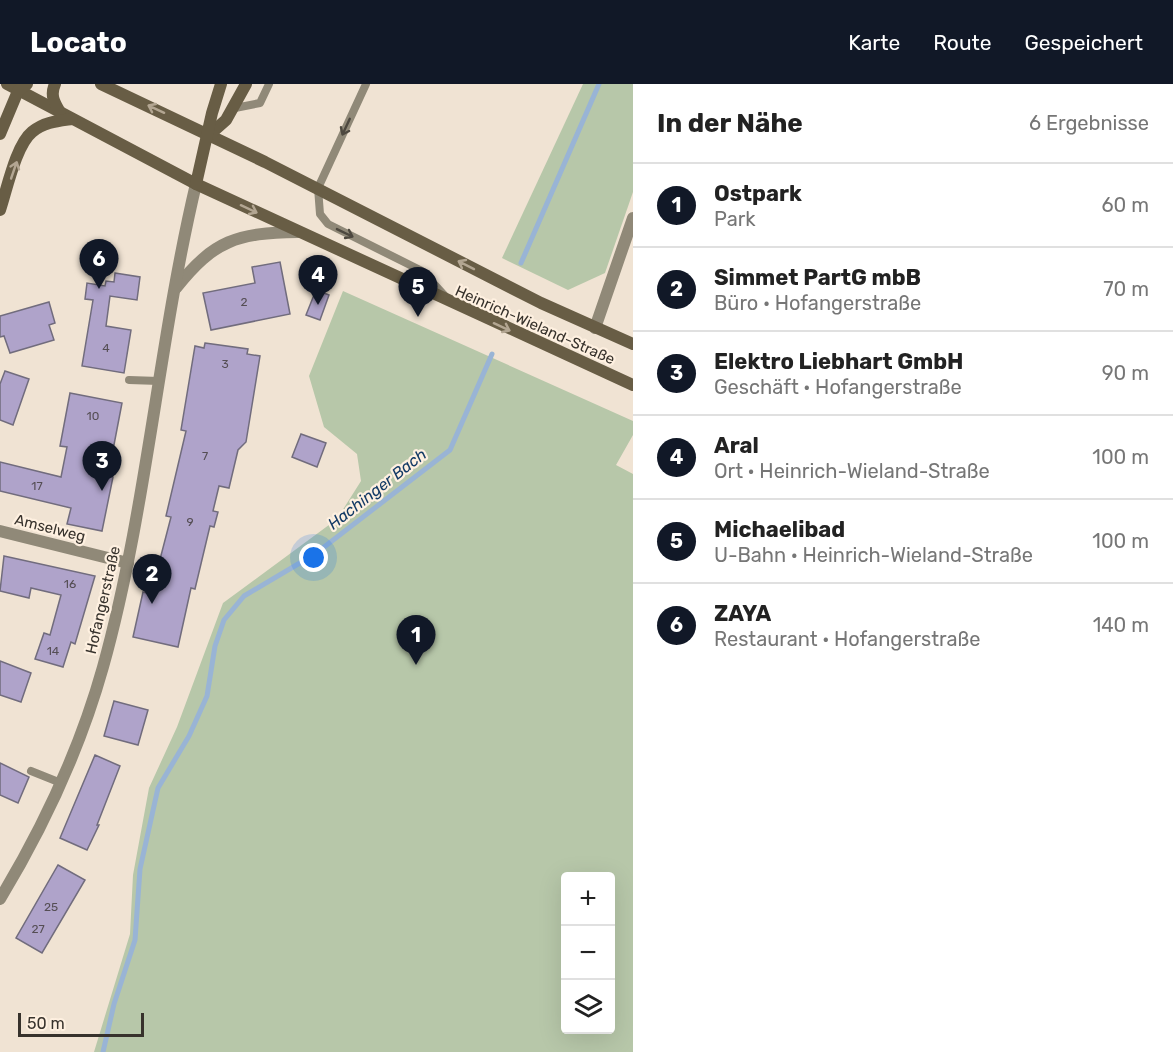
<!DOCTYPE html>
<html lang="de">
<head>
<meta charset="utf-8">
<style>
  :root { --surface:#fff; --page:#f2f2f2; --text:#222; --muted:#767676; --line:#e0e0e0; --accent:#111827 }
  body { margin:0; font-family:Rubik,sans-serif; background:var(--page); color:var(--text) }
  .controls { position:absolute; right:18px; bottom:18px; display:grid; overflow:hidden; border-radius:6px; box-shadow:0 6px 24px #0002 }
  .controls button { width:54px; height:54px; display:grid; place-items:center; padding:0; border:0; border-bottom:2px solid var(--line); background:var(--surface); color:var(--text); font:30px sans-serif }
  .scale { position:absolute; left:18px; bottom:15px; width:126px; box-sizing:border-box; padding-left:6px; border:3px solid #37322c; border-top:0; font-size:16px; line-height:21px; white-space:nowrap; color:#37322c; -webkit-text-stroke:4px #fef0e0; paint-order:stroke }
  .you { position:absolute; left:314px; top:474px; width:21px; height:21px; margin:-15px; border:4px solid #fff; border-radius:50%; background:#1a73e8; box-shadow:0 0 0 9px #1a73e833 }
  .badge { display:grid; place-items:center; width:39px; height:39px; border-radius:50%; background:var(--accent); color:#fff; font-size:20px; font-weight:700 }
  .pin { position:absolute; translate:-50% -50px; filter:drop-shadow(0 2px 3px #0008) }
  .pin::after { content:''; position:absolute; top:32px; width:21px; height:18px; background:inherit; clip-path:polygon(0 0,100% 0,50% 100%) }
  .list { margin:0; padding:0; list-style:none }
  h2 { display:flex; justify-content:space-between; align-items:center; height:78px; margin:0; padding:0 24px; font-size:26px }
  h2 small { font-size:20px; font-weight:400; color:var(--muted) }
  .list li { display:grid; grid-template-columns:39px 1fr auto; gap:18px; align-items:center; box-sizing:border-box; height:84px; padding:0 24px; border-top:2px solid var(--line) }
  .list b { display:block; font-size:22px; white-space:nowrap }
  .list p { margin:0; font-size:20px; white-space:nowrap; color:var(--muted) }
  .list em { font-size:20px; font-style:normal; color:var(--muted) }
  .icon { flex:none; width:33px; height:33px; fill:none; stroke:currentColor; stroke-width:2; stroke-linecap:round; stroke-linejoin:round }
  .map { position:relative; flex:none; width:633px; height:968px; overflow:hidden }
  header { display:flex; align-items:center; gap:36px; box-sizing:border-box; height:84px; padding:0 30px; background:var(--accent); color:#fff }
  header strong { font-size:28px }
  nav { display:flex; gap:33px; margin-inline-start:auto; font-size:21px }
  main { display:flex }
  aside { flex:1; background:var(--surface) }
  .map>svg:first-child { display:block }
</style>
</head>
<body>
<header>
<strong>Locato</strong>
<nav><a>Karte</a><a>Route</a><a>Gespeichert</a></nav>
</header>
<main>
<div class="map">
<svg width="633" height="968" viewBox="0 0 633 968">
  <rect width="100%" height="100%" fill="#f0e3d3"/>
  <g fill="#b7c7a9" fill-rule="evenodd">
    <path d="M583,0H633V108L605,189L568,206L502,174Z"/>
    <path d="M343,207L633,337V351L616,381L633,390V968H94L130,850L133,791L149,704L177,643L223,519L337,435L361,397L357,370L324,343L309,292ZM566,792H610V946H566Z"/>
  </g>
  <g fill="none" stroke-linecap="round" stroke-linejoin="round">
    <g stroke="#99b4d5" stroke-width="5">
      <path d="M521,179L599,0"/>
      <path d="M103,968L114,920L135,856L140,785L158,704L189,652L207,612L215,562L224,536L244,512L315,470L450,366L492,270"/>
    </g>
  </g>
  <g fill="#afa3ca" stroke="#716c7d" stroke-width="1.5">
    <path d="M280,178L290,230L211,246L203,209L255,199L252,183Z"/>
    <path d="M115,189L140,193L137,216L110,212L106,242L131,246L124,289L82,282L93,216L85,215L87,199L105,202L106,197L114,198Z"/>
    <path d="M316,206L329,211L320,236L306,231Z"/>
    <path d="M49,218L55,239L49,241L54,256L10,269L4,252L0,253V232Z"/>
    <path d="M205,259L248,265L247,270L260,272L246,358L238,366L229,404L219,402L213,427L218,428L214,443L210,442L195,505L191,504L178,563L133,553L143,508L151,510L171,433L166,432L186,347L181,346L195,262L204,264Z"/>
    <path d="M5,287L29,295L13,341L0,336V300Z"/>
    <path d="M70,309L122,319L108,392L113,393L102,447L67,440L71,424L0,407V378L61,393L67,363L60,362Z"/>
    <path d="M301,350L326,359L317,383L292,373Z"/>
    <path d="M4,472L95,492L75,560L71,558L63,583L35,575L44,549L50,551L61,511L31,504L29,514L0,507Z"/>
    <path d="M0,577L31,589L21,618L0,611Z"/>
    <path d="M114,617L148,626L138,661L104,652Z"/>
    <path d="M95,671L120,682L97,741H99L87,766L60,754Z"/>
    <path d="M0,679L29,693L18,719L0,711Z"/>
    <path d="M58,781L85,796L42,869L16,854Z"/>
  </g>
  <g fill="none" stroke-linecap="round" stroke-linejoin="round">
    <g stroke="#908978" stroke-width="8">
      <path d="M366,0L318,104L320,130L328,140L422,187L445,212"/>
      <path d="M235,24L260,19L269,0"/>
      <path d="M129,296L159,297"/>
      <path d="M31,687L61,699"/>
    </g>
    <g stroke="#908978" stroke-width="12">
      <path d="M176,204C214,156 237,149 298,148"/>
      <path d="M595,244L633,134"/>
      <path d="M0,447L128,479"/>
      <path d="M0,815C44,742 80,665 103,583C147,425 158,260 196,100"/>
    </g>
    <g stroke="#685d45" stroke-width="12">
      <path d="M7,0L196,100L633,301"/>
      <path d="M55,0C50,11 54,18 60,28"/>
      <path d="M101,0L265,78L541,219L633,260"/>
      <path d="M0,50L18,7L27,0"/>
      <path d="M209,51L226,36L246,0"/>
      <path d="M196,100L212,29L221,0"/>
      <path d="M0,126C7,105 16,61 32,48C44,38 58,37 72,35"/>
    </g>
  </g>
  <defs><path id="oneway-shaft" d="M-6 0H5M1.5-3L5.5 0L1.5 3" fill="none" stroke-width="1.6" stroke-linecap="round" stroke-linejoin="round" transform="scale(1.5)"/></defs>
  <g stroke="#b3a692">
    <use href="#oneway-shaft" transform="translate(156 25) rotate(-155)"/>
    <use href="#oneway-shaft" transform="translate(14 86) rotate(-71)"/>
    <use href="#oneway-shaft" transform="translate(249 125) rotate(25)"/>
    <use href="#oneway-shaft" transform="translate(466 181) rotate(-153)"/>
    <use href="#oneway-shaft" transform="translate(502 243) rotate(25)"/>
  </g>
  <g stroke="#4d483f">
    <use href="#oneway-shaft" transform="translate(346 43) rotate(115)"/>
    <use href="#oneway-shaft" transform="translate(345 149) rotate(26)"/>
  </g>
  <g text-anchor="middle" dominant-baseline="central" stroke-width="4.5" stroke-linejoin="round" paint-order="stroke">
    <g font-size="12" fill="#554e54">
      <text x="244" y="218">2</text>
      <text x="106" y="264">4</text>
      <text x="225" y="280">3</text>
      <text x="93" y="332">10</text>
      <text x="205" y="372">7</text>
      <text x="37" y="402">17</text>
      <text x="190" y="438">9</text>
      <text x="70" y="500">16</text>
      <text x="53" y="567">14</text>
      <text x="51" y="823">25</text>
      <text x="38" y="845">27</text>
    </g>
    <g font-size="15" fill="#37322c" stroke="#fef0e0">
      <text transform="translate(535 241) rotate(24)">Heinrich-Wieland-Straße</text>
      <text transform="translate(50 444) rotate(14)">Amselweg</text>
      <text transform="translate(103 516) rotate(-77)">Hofangerstraße</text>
    </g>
    <g font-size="16" font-style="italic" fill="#143b66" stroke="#fef0e0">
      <text transform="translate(377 405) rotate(-38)">Hachinger Bach</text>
    </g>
  </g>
</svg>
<div class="controls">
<button>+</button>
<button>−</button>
<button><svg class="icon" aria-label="layers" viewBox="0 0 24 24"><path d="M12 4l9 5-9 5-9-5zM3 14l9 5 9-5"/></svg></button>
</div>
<div class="scale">50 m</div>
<div class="you"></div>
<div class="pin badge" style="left:416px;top:581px">1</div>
<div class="pin badge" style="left:152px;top:520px">2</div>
<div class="pin badge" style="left:102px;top:407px">3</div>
<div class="pin badge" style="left:318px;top:221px">4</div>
<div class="pin badge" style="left:418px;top:233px">5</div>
<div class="pin badge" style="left:99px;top:205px">6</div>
</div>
<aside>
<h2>In der Nähe<small>6 Ergebnisse</small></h2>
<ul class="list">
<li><span class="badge">1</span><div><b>Ostpark</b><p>Park</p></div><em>60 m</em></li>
<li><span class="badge">2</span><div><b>Simmet PartG mbB</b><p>Büro · Hofangerstraße</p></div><em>70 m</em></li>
<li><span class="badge">3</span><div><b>Elektro Liebhart GmbH</b><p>Geschäft · Hofangerstraße</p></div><em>90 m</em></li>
<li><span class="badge">4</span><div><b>Aral</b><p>Ort · Heinrich-Wieland-Straße</p></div><em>100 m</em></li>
<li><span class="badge">5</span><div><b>Michaelibad</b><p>U-Bahn · Heinrich-Wieland-Straße</p></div><em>100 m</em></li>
<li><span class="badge">6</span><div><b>ZAYA</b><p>Restaurant · Hofangerstraße</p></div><em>140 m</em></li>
</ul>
</aside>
</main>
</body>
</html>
